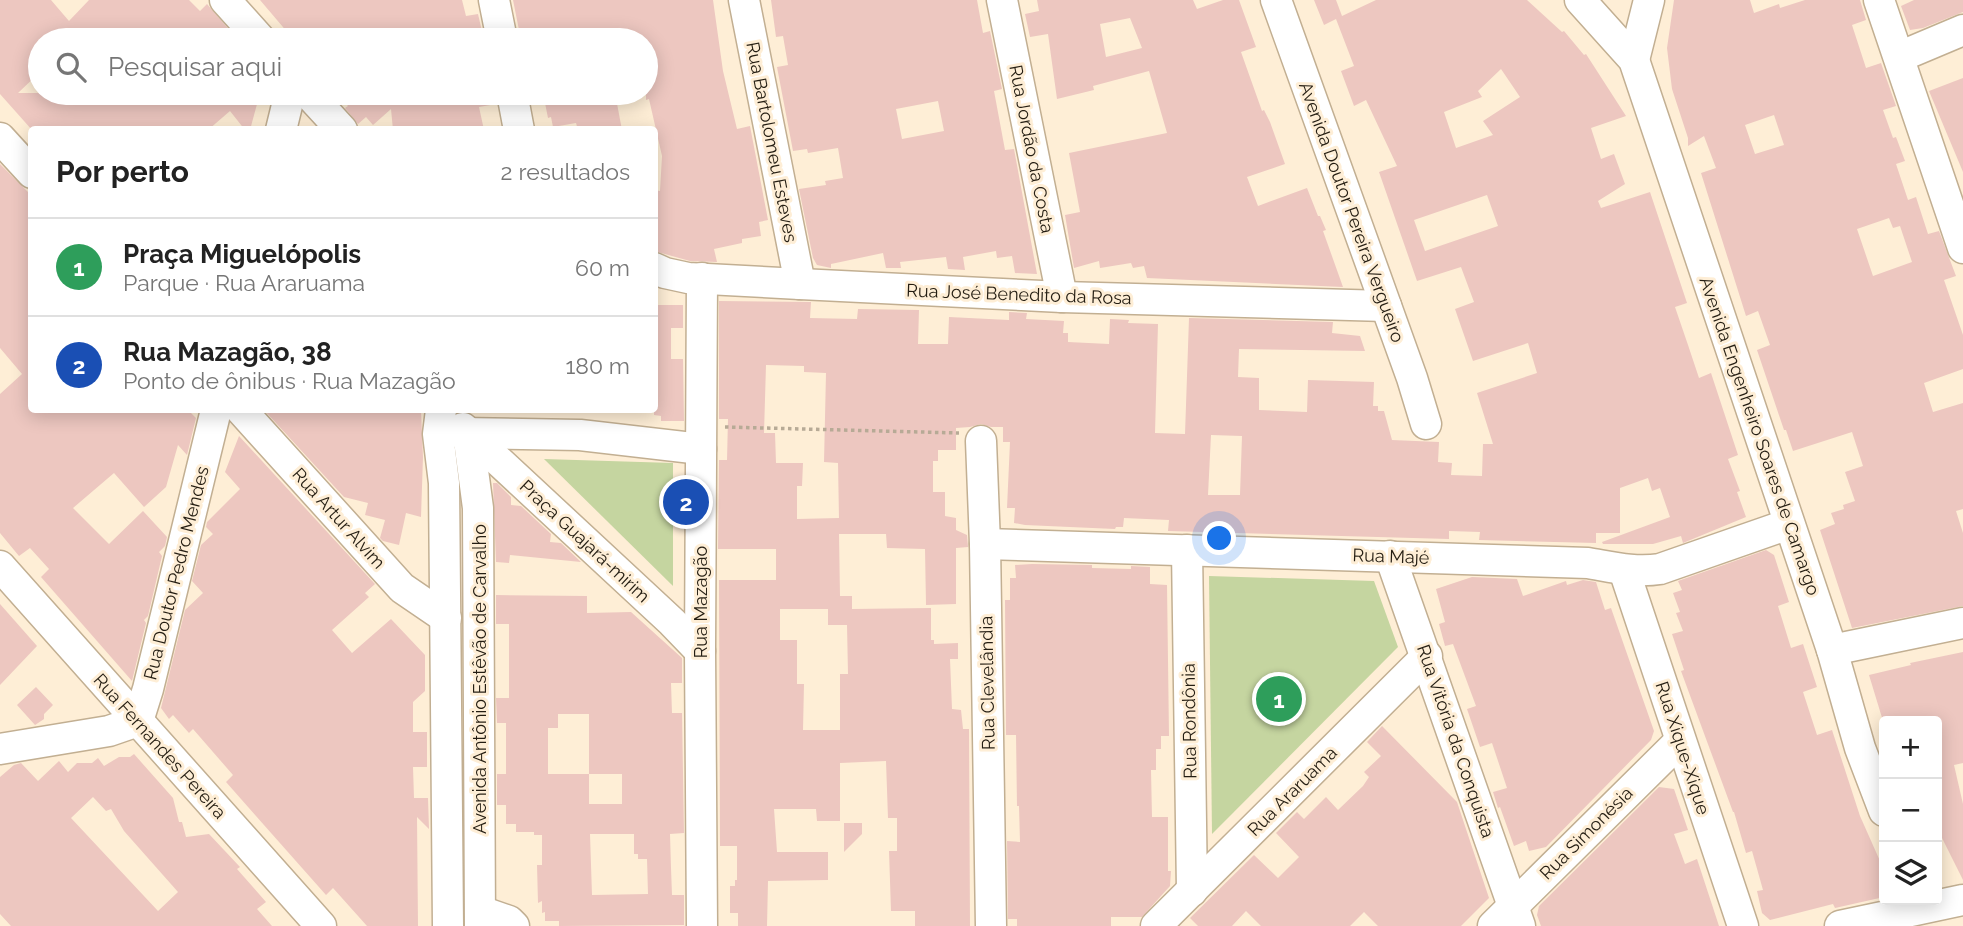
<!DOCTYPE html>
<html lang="pt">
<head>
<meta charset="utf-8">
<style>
  :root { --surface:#fff; --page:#f2f2f2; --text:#222; --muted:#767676; --line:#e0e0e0; --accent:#735bd5 }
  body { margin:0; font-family:Raleway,sans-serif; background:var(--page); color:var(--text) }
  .controls { position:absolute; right:21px; bottom:21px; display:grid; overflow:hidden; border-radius:7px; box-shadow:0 4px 18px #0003 }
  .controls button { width:63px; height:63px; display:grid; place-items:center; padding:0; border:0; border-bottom:2px solid var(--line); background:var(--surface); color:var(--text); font:35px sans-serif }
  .you { position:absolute; left:1220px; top:539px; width:24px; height:24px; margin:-18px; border:5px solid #fff; border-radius:50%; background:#1a73e8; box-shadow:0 0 0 10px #1a73e833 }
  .badge { display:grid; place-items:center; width:46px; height:46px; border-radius:50%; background:var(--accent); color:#fff; font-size:23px; font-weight:700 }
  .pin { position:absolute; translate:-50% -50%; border:4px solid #fff; box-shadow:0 2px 7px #0006 }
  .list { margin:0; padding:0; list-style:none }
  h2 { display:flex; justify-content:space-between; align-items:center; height:91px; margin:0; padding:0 28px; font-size:30px }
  h2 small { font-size:23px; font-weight:400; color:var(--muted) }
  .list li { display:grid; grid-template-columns:46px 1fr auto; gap:21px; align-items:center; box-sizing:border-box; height:98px; padding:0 28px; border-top:2px solid var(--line) }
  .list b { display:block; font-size:26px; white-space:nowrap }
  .list p { margin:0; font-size:23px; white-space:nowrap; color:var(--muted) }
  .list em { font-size:23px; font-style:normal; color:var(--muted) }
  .icon { flex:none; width:38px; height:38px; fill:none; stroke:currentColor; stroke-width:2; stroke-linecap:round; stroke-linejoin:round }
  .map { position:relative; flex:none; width:1963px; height:926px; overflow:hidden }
  .search { position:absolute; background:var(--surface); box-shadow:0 4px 18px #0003; left:28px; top:28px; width:630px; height:77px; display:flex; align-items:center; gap:18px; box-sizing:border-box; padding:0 24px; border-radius:38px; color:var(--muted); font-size:26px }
  .panel { position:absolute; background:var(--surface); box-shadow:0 4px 18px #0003; left:28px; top:126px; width:630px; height:287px; border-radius:7px }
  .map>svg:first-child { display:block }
</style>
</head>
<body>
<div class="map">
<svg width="1963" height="926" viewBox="0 0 1963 926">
  <rect width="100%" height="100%" fill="#feeed6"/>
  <g fill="#c5d5a0">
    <path d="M544,459L673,463V586Z"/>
    <path d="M1209,576L1374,581L1398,647L1212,834Z"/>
  </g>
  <g fill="#edc7c0" fill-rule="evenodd">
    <path d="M0,0H51L69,21L89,0H189L200,11L207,4L238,40H40V72L18,93H260L250,130H245L230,111L208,130H32L0,94Z"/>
    <path d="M260,0H462L466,16L478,14L484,40H294Z"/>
    <path d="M513,0H713L723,71L737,129L750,126L768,220L759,222L761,236L742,239V243L714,249L717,262L690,261L654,251V190L660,191L662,156L649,99L646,100V40H521Z"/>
    <path d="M771,0H977L983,33L990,31L1002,89L994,91L1005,150L1014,149L1037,274L1015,273L1012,256L997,258L996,251L963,257L965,270L948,269L946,257L900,262L901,268H886L883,253L831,264V268L817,265L813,258L799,189L826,185L825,181L843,178L838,148L808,153L807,149L793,151L777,67L788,65L783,36L776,37ZM938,101L944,131L902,139L896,109Z"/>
    <path d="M1037,0H1193L1197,9L1223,0H1239L1256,47L1241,52L1262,111L1264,110L1270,122L1285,164L1247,177L1258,206L1307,188L1318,216H1320L1326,230L1323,231L1343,287L1147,278L1144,266L1133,268L1131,263L1100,268L1099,261L1074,268L1065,215L1080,212L1069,153L1167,133L1149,71L1093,86L1094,90L1057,99L1048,34L1030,37L1025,14L1039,11ZM1130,18L1142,48L1106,57L1100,24Z"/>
    <path d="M1314,0H1336L1342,16L1376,0H1527L1562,32L1564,31L1584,55L1586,54L1626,116L1591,128L1601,159L1614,154L1625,184L1598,201L1601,208L1650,192L1687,303L1675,307L1688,345L1699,378L1711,373L1738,455L1728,459L1740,491L1737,492L1746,517L1683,543L1681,536L1653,544H1603L1602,542L1670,517L1660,488L1652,491L1648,478L1620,488V533H1596V543L1479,540L1480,532L1449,531V539L1168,531L1169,520L1124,518L1123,527H1116L1115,529L1025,525L1014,523L1015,508H1007L1010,442H1003V427H991L981,424L970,427L956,428V450H938V461H933V492H945V516L956,518V530L967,535L968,547L956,548V604L926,605L925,549L887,548L886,534H839L840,596H852V609L931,608V640H934V644L958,643V659H950L952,709L961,710L963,729H969L970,926H915V911H891L889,851H897V818H888L886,761L840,763V821H817L816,809H774L777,852H828V880L768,881L767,926H738V913H730V886H735V880H737V846H720L719,580H776V549H718L719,460H727L728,419H719V301L811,302L810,318L857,319L858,309L919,310L918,344H948L949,317L1009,320V312L1027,313L1026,319L1064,321L1063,333H1068V342L1109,344L1110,319L1129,320L1128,323L1158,324L1155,433L1185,434L1189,318L1333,322L1332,333L1360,336L1365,351L1239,349L1238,377L1259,378V410L1307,412L1308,380L1374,382L1373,406H1378V411H1384L1392,440L1439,442L1438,462L1452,463L1451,475L1482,476L1483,444H1493L1477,393L1537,373L1528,343L1473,361L1455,309L1474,302L1461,267L1417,281L1379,172L1397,166L1366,100L1354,106L1341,71L1354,66L1336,19L1324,25ZM1501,69L1520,97L1483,121L1493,135L1456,148L1444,112L1482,97L1478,91ZM1487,195L1498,226L1425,251L1414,220ZM766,365L804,366V372L826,373L824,462L838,463L839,518L797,519V486H802L803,463H776L775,433H764ZM1211,435L1242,436L1240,495H1208ZM780,609H828V625H847L848,674H840V730H803L804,684H797V640H780Z"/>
    <path d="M1674,0H1750L1754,13L1779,4L1780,8L1805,0H1860L1866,20L1852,25L1866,68L1881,63L1896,106L1883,110L1893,138L1896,137L1905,161L1896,164L1908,200L1916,197L1928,234L1939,231L1956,276L1944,280L1963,335V369L1924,383L1933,412L1963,403V509L1956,511L1963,533V606L1852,628L1820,530L1835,524L1831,513L1844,509L1843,505L1855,501L1845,472L1863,466L1852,432L1793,451L1786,430H1784L1757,350L1770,345L1758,311L1746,316L1701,173L1716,168L1704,136L1688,146V138L1672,89L1667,48ZM1774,115L1784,145L1755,154L1745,125ZM1889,218L1893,228L1900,226L1912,262L1873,276L1857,229Z"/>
    <path d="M1914,0H1963V12L1923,28L1910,30L1901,6Z"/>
    <path d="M1963,78V172L1929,91Z"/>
    <path d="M336,93H495L496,104L479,107L484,130H393L391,109L373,125L366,117L358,124L345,108L348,106Z"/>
    <path d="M543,93H615L622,130H578L576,123L553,127L551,117L548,118Z"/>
    <path d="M0,164L32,196V410H188L196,418L187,455L178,445L166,487L144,507L114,473L73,508L109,544L143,511L167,537L165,546L159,552L162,556L148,616L144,620L146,623L132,681L41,577L49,569L30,548L19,556L0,533V394L22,374L0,348Z"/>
    <path d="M654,305H683V328H671V359H683L684,421H661V416L654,415Z"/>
    <path d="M264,410H421L423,457L421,517L406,513L399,545L383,541L380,538L385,520L365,515L368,503L344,497Z"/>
    <path d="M239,436L375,584L365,593L369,597L332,630L352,653L391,619L425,655V691L413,702V732H427V767H413L414,798H428L429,829L417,817L418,926H367L333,888L326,895L226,782L233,775L193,729L189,733L173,715L169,719L161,708L185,610L203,593L192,581L201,545L213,534L206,527L207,522L240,489L225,472Z"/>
    <path d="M493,483H497L511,497V505L521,506L551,534L550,542L561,543L581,562L510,555L509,563L496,562Z"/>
    <path d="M1766,550L1774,555L1789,602L1778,606L1791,648L1803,644L1817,687L1803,692L1817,735L1832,730L1860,816L1884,870V897L1835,908L1833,904L1770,920L1762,913L1757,891L1763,890L1752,851L1746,853L1734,812H1733L1681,671L1684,670L1672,634L1683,631L1676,613L1680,612L1673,593L1682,590L1678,581Z"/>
    <path d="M1032,564L1092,565V568L1131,569V566L1150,567V584L1167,585L1169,736H1161V749H1156V770H1151L1152,817H1168V871H1171L1170,886L1142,917H1111V926H1017V919H1008L1007,841L1020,842L1019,806H1017L1016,735H1006L1005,600H1010V578H1016L1015,565Z"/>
    <path d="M1472,577L1517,579L1523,596L1566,581L1567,585L1583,580L1596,582L1605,610L1611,608L1654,731L1651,740L1546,847L1529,851L1526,841L1514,846L1500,807L1498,808L1493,792L1507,788L1492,743L1480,747L1467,709L1476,706L1453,644L1445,646L1439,624L1445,622L1436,589Z"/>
    <path d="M496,595L587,596V613L631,612L682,658V683H671L672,713H682L684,833L670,834L671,868L672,895H684V925L559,926V921H545V912L542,913V901L538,903L537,865H542V835H534V832H516V824H506V805H497V774H506V723H497L496,698H509V624H496ZM558,714H589V774H548V728H558ZM589,774H622V804H589ZM590,834H634V854H638V859H647L648,894L592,895Z"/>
    <path d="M0,604L37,646L0,685Z"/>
    <path d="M1963,652V763L1954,765L1963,804V880L1937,828V721H1883L1869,675L1911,665L1910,663Z"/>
    <path d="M36,687L53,705L44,714V719L35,725L17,705Z"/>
    <path d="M1382,726L1457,802L1489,898L1461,926H1378L1364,912L1350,926H1261L1246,911L1232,926H1198L1190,918L1254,855L1278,878L1299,857L1276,833L1297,812L1304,819L1326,797L1338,810L1363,786L1369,777L1364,772L1381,756L1367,742Z"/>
    <path d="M134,754L173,798L179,822H182L186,837L209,834L240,867L237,869L266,902L257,909L272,926H11L0,914V777L14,765L21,763L38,781L59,761L68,772L77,763H92L98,758L104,766L119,757H130ZM93,797L106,811L111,809L124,831L178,892L158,911L71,818Z"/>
    <path d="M1659,787L1674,789L1688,830L1674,834L1685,864L1697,859L1719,926H1541L1537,915L1539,906Z"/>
    <path d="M844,823H862V834L844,852Z"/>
  </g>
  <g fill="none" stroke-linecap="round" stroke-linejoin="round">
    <defs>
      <g id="minor">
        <path d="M225,0L261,40"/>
        <path d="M494,0L502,40"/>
        <path d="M744,0L800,284"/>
        <path d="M1002,0L1062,297"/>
        <path d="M1276,0L1412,378L1426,424"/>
        <path d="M1580,0L1634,60L1832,650L1860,748L1884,811"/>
        <path d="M1879,0L1963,248"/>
        <path d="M1899,57L1963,30"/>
        <path d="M1634,60L1649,0"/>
        <path d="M308,93L342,130"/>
        <path d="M512,93L519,130"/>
        <path d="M281,130L290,93"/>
        <path d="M0,138L32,173"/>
        <path d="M654,268L665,273L688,278L800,284L1062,297L1386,306"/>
        <path d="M702,278L700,651L702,926"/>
        <path d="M241,410L402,588L446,618"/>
        <path d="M441,410L438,434L444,483L448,926"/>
        <path d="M463,428L672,622L700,651"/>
        <path d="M461,433L580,435L701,449"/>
        <path d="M468,433L478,508L480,926"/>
        <path d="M981,441L985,544L991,926"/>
        <path d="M985,544L1588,563C1612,567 1635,573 1660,569L1789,524"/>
        <path d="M1187,550L1192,891"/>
        <path d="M1390,556L1520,926"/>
        <path d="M0,566L321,926"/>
        <path d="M1624,570L1743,926"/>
        <path d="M1832,650L1963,623"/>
        <path d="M0,749L109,731L138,721L148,689L216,410"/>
        <path d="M480,911L509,921L514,926"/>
        <path d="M1156,926L1427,656"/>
        <path d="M1493,926L1680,741"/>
        <path d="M1840,926L1963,900"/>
      </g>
    </defs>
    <use href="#minor" stroke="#c2af92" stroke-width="33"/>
    <path stroke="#b7aa96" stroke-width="3.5" stroke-dasharray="3.5 3.5" stroke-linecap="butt" d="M725,427L959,433"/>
    <use href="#minor" stroke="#fff" stroke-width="30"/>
  </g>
  <g text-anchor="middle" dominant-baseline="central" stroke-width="6" stroke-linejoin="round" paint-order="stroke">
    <g font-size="18" fill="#241d12" stroke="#feeed6">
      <text transform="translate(772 142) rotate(79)">Rua Bartolomeu Esteves</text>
      <text transform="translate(1032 149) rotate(79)">Rua Jordão da Costa</text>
      <text transform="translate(1352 212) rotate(70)">Avenida Doutor Pereira Vergueiro</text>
      <text transform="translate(1019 294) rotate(2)">Rua José Benedito da Rosa</text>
      <text transform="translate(1760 436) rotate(71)">Avenida Engenheiro Soares de Camargo</text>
      <text transform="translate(339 518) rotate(48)">Rua Artur Alvim</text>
      <text transform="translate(585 541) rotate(43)">Praça Guajará-mirim</text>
      <text transform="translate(1391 556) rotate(2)">Rua Majé</text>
      <text transform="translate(176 573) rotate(-76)">Rua Doutor Pedro Mendes</text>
      <text transform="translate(700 602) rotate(-90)">Rua Mazagão</text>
      <text transform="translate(479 679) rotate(-90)">Avenida Antônio Estêvão de Carvalho</text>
      <text transform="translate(987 683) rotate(-91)">Rua Clevelândia</text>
      <text transform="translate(1189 721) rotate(-91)">Rua Rondônia</text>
      <text transform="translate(1456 741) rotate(71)">Rua Vitória da Conquista</text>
      <text transform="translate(160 746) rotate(48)">Rua Fernandes Pereira</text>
      <text transform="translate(1683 748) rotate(72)">Rua Xique-Xique</text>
      <text transform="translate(1292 791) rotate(-45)">Rua Araruama</text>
      <text transform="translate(1586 833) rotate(-45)">Rua Simonésia</text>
    </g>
  </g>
</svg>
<div class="controls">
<button>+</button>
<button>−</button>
<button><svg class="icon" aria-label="layers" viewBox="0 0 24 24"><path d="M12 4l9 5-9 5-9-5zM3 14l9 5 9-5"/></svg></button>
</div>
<div class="you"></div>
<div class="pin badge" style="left:1279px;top:699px;background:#2e9e5b">1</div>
<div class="pin badge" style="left:686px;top:502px;background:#1a4fb4">2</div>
<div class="search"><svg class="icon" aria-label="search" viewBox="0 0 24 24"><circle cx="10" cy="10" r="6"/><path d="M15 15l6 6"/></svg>Pesquisar aqui</div>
<section class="panel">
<h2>Por perto<small>2 resultados</small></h2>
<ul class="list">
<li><span class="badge" style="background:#2e9e5b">1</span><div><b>Praça Miguelópolis</b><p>Parque · Rua Araruama</p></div><em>60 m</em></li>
<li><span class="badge" style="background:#1a4fb4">2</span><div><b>Rua Mazagão, 38</b><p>Ponto de ônibus · Rua Mazagão</p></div><em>180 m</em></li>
</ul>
</section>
</div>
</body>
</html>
